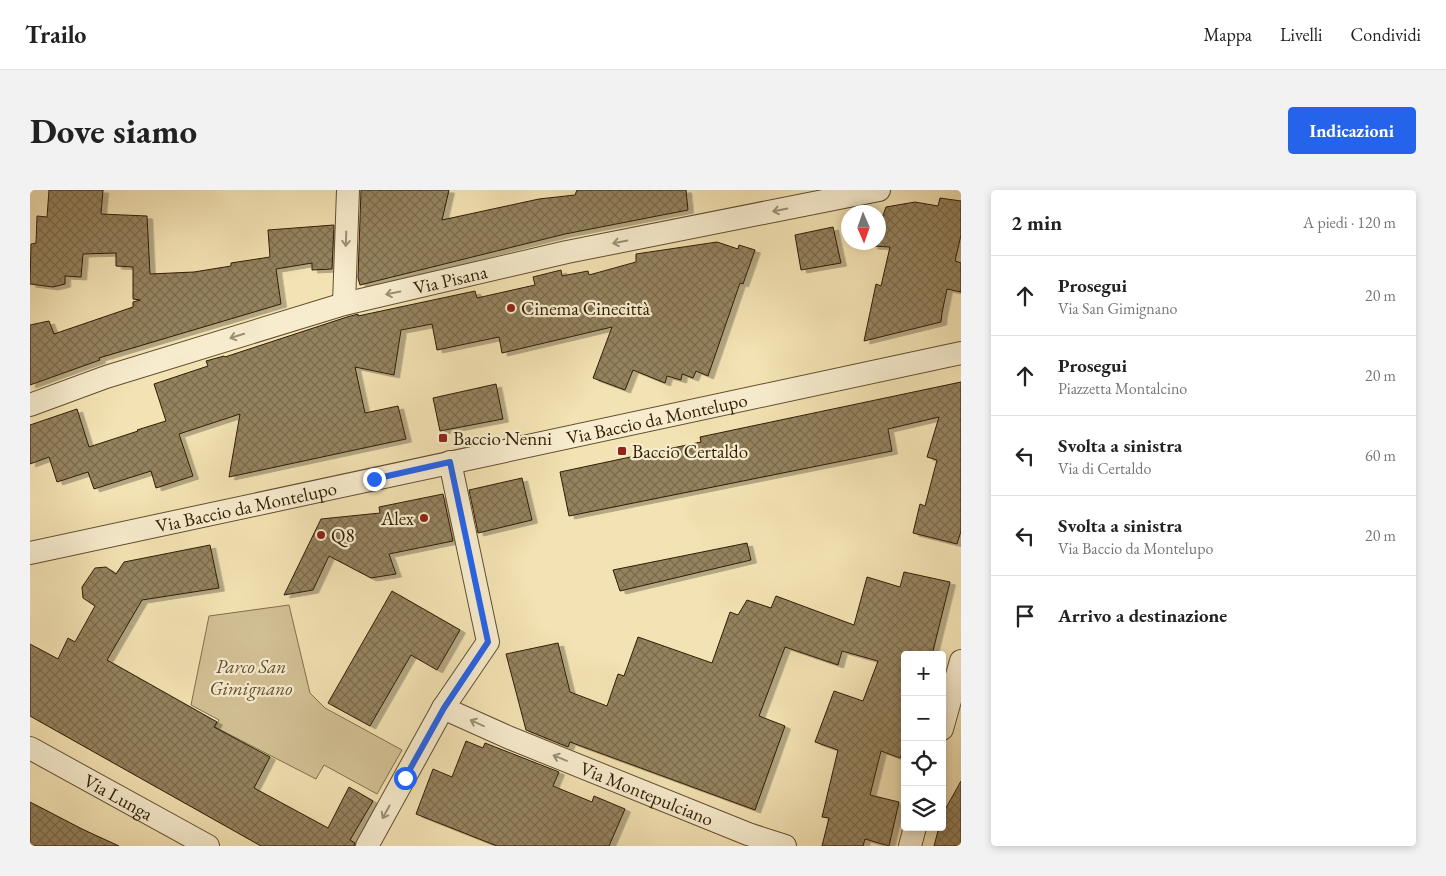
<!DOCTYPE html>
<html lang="it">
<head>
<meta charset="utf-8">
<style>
  :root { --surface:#fff; --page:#f2f2f2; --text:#222; --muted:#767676; --line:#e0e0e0; --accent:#2563eb }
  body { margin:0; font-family:"EB Garamond",serif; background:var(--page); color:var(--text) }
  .controls { position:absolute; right:15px; bottom:15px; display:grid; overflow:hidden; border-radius:5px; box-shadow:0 2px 8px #0003 }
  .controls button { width:45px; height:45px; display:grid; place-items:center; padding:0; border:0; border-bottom:1px solid var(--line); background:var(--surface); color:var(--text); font:25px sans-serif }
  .compass { position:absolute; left:811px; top:15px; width:45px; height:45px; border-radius:50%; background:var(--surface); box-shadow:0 2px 8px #0003; rotate:178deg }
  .stop { position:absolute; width:15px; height:15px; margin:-11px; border:4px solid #2563eb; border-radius:50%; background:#fff }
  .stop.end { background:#2563eb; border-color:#fff; box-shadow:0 1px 5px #0008 }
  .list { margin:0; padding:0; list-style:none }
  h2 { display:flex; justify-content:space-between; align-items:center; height:65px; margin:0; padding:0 20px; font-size:21px }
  h2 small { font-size:16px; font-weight:400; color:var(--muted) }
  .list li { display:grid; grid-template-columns:32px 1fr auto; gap:15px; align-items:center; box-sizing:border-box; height:80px; padding:0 20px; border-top:1px solid var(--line) }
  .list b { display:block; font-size:19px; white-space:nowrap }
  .list p { margin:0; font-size:16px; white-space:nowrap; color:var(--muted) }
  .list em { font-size:16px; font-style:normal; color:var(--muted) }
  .icon { flex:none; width:28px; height:28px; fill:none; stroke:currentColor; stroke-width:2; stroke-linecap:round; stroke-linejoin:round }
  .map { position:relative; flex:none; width:931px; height:656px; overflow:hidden; border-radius:5px }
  header { display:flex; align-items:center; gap:30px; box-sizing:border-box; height:70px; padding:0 25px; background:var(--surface); border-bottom:1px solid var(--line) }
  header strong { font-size:24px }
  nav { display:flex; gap:28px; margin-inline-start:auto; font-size:18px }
  .intro { display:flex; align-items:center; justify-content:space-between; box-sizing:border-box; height:120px; padding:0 30px }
  h1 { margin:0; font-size:35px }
  .button { padding:12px 22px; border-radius:5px; background:var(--accent); color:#fff; font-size:18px; font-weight:700 }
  main { display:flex; gap:30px; padding:0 30px }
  aside { flex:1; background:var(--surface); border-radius:5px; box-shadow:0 2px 8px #0003 }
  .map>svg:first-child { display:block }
</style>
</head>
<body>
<header>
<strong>Trailo</strong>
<nav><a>Mappa</a><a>Livelli</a><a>Condividi</a></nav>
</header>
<div class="intro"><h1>Dove siamo</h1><a class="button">Indicazioni</a></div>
<main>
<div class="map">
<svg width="931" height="656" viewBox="0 0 931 656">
  <defs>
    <pattern id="building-cross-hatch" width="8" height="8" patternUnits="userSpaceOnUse" patternTransform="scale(1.25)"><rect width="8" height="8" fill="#95835f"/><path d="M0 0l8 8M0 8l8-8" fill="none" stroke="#7a6b4c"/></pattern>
    <filter id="shadow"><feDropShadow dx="5.5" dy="3" stdDeviation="0" flood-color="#0004"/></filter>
  </defs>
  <rect width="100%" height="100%" fill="#f3e2b3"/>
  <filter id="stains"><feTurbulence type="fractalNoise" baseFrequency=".004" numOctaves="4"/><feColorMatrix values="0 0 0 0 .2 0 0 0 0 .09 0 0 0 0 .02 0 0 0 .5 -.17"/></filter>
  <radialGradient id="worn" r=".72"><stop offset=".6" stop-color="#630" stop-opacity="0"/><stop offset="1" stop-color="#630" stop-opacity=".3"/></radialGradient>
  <path fill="#d2c195" stroke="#816f4c" d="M259,415L280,503L295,518L372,560L347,604L294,575L286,589L185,537L189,530L161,515L179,426Z"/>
  <g fill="url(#building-cross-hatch)" stroke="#301d04" filter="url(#shadow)">
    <path d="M19,0H73L71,24L117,26L120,84L164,82L201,76V73L240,67L238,40L304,35L302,79L282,80V73L246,79L251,114L69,168L70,170L0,195V135L19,131L24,144L103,117V112L110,110L103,109V77L86,76V63L53,64L51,87L35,86V94L23,97L0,94L1,54L6,53L7,26L17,27Z"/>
    <path d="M331,0H419L412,30L509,9L545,5L547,0H656L658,20L535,44L330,95L328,88Z"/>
    <path d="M910,8L931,11V45L925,71L931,73V102L917,99L912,123L911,132L834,151L846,94L851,96L860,57L842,56L844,52H848V39L856,17L885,12L908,16Z"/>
    <path d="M803,37L811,73L771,80L765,45Z"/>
    <path d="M687,52L708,59L709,55L725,60L713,94L710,93L678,186L666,181L663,188L652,184L651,190L637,186L635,193L603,180L595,200L563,188L582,137L472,163L469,147L407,160L402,134L371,140L364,185L325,177L335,223L368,216L376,249L199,287L210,224L149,244L163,286L126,298L121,281L64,299L58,282L27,292L19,267L0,274V235L47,219L59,257L108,241L107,240L136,231L124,194L178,176L176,171L194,166L195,167L317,127L328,124V126L445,101L447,108L505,95L503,87L531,80L532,86L558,81L559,85L606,72V64Z"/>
    <path d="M931,192V341L927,354L883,343L890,314L895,316L907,270L897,267L909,227L858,239L862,261L539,326L530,282L671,252L670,247Z"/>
    <path d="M466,194L473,229L410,241L403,208Z"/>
    <path d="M492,288L502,330L448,343L439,300Z"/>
    <path d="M413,304L423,351L359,364L366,384L341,388L299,366L283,400L254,405L291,329L350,323L349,317Z"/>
    <path d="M717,353L721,370L590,401L583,380Z"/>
    <path d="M180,355L189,398L112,410L77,470L187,532L184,537L240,567L224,598L298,638L319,597L343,611L320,650L325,653L324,656H231L0,526V454L28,469L38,448L45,452L65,416L53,408L52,397L65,378L76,377L86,384L94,372Z"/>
    <path d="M874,382L920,392L902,465H875V556L870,568L851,561L840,605L869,612L859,656L835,649L833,656H792L799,628L792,627L808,560L785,552L804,501L833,511L848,471L812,461L808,475L755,457L729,526L755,536L725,620L540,552L538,557L496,540L476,464L528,453L540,502L577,516L588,484L594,486L608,447L682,473L700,422L708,425L717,410L741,418L746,406L824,435L837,387L870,397Z"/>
    <path d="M362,401L430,440L407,480L381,465L340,536L298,513Z"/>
    <path d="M436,551L453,558L455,553L529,582L523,596L562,612L564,606L595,619L579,656H467L386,624L403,579L422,587Z"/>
    <path d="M931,591V656H904L909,637H912V625Z"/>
    <path d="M0,612L52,639L89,656H0Z"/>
  </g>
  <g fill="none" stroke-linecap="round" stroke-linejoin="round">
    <defs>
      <g id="minor">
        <path d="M314,114L318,0"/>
        <path id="s1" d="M0,215L76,187L314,114L537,62L849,0"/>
        <path id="s2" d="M0,363L931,163"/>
        <path id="s3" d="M413,518L480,548L718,644L755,656"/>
        <path d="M912,539L931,471"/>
        <path id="s4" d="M0,558L178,656"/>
        <path d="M337,656L413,518L458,452L420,272"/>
        <path d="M880,656L885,637"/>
      </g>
    </defs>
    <use href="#minor" stroke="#614e30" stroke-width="24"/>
    <use href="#minor" stroke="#f7ecce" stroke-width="22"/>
  </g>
  <defs><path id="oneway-shaft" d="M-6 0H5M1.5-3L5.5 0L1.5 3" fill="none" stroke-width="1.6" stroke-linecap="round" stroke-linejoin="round" transform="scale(1.25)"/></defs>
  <g stroke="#9d8f73">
    <use href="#oneway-shaft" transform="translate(750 20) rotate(169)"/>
    <use href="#oneway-shaft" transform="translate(316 49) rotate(92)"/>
    <use href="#oneway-shaft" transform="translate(590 52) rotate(169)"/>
    <use href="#oneway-shaft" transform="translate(363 103) rotate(168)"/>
    <use href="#oneway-shaft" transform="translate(207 146) rotate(163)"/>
    <use href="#oneway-shaft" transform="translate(447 533) rotate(-156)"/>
    <use href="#oneway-shaft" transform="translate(530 568) rotate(-158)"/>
    <use href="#oneway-shaft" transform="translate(356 622) rotate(119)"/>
  </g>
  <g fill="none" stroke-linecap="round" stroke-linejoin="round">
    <path stroke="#2563eb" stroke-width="6" d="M344,289L420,272L458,452L414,518L375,588"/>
  </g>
  <g fill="#8f2418" stroke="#f7ecce" stroke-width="2">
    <circle cx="481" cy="118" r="5"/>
    <rect x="408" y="243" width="10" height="10" rx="2.5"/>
    <rect x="587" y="256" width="10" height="10" rx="2.5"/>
    <circle cx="394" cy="328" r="5"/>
    <circle cx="291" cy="345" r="5"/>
  </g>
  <g text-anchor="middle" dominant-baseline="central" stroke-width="4.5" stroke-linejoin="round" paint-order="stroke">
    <g font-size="19" fill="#301d04" stroke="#f7ecce">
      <text stroke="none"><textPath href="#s1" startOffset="439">Via Pisana</textPath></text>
      <text stroke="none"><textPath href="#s2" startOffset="641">Via Baccio da Montelupo</textPath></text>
      <text stroke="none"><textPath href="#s2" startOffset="221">Via Baccio da Montelupo</textPath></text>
      <text stroke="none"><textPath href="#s3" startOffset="221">Via Montepulciano</textPath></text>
      <text stroke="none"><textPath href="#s4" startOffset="101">Via Lunga</textPath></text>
    </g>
    <g font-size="19" fill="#301d04" stroke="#f7ecce" text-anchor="start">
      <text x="491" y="118">Cinema Cinecittà</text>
      <text x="423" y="248">Baccio Nenni</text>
      <text x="602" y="261">Baccio Certaldo</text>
      <text x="384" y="328" text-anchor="end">Alex</text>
      <text x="301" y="345">Q8</text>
    </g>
    <g font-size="19" font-style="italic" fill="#614e30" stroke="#f7ecce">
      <text x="221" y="476">Parco San<tspan x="221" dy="22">Gimignano</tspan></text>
    </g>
  </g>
  <rect width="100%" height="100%" filter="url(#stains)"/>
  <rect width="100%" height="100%" fill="url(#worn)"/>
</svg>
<div class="controls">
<button>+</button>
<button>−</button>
<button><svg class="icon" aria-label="locate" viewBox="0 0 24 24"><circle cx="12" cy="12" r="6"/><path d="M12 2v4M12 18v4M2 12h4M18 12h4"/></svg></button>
<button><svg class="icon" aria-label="layers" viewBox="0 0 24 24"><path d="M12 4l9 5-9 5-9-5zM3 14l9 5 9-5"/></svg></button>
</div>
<svg class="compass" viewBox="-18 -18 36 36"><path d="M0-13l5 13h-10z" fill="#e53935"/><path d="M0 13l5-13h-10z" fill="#767676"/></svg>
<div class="stop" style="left:375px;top:588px"></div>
<div class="stop end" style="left:344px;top:289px"></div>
</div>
<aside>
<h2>2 min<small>A piedi · 120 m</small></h2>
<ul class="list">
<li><svg class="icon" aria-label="ahead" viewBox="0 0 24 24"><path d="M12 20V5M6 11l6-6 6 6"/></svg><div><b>Prosegui</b><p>Via San Gimignano</p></div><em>20 m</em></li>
<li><svg class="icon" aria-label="ahead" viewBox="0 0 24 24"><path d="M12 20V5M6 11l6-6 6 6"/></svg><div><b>Prosegui</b><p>Piazzetta Montalcino</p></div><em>20 m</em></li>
<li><svg class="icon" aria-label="left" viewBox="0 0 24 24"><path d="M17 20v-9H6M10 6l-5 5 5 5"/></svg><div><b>Svolta a sinistra</b><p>Via di Certaldo</p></div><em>60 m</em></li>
<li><svg class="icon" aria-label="left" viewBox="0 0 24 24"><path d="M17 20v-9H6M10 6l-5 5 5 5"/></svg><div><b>Svolta a sinistra</b><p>Via Baccio da Montelupo</p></div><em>20 m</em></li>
<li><svg class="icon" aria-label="arrive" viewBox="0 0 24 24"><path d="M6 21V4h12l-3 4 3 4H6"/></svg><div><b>Arrivo a destinazione</b></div></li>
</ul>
</aside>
</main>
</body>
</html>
